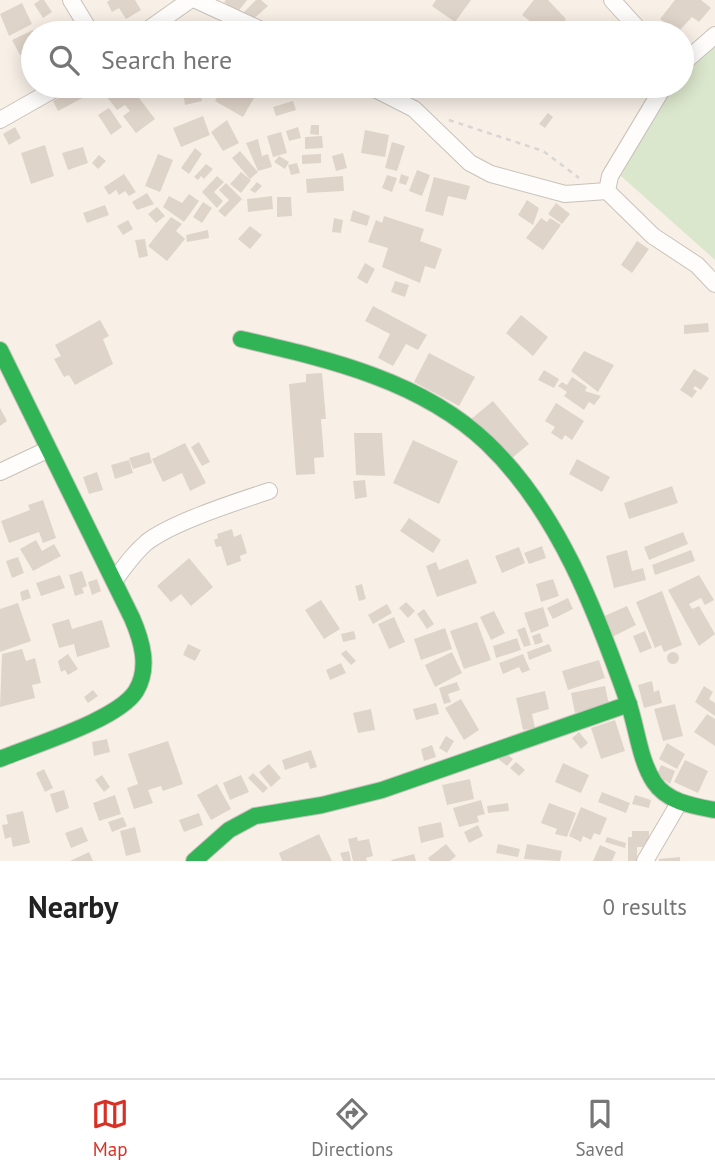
<!DOCTYPE html>
<html lang="en">
<head>
<meta charset="utf-8">
<style>
  :root { --surface:#fff; --page:#f6f6f6; --text:#222; --muted:#767676; --line:#e0e0e0; --accent:#d93025 }
  body { margin:0; font-family:"PT Sans",sans-serif; background:var(--page); color:var(--text) }
  .list { margin:0; padding:0; list-style:none }
  h2 { display:flex; justify-content:space-between; align-items:center; height:91px; margin:0; padding:0 28px; font-size:30px }
  h2 small { font-size:23px; font-weight:400; color:var(--muted) }
  .icon { flex:none; width:38px; height:38px; fill:none; stroke:currentColor; stroke-width:2; stroke-linecap:round; stroke-linejoin:round }
  .map { position:relative; flex:none; width:715px; height:861px; overflow:hidden }
  .search { position:absolute; background:var(--surface); box-shadow:0 4px 18px #0003; left:21px; right:21px; top:21px; height:77px; display:flex; align-items:center; gap:18px; box-sizing:border-box; padding:0 24px; border-radius:38px; color:var(--muted); font-size:26px }
  .sheet { height:217px; background:var(--surface) }
  nav { display:flex; justify-content:space-around; align-items:center; box-sizing:border-box; height:98px; border-top:2px solid var(--line); background:var(--surface); font-size:19px; color:var(--muted) }
  nav a { display:grid; justify-items:center; gap:4px }
  nav .on { color:var(--accent) }
  .map>svg:first-child { display:block }
</style>
</head>
<body>
<div class="map">
<svg width="715" height="861" viewBox="0 0 715 861">
  <rect width="100%" height="100%" fill="#f8f0e7"/>
  <path fill="#dbe7cc" d="M715,43V260L621,176L669,86H682V68Z"/>
  <g fill="#dfd4c9">
    <path d="M40,0H44L52,12L43,18L34,4Z"/>
    <path d="M110,0H135L141,10L126,19L119,8L112,12L107,2Z"/>
    <path d="M226,0H247L237,13L224,2Z"/>
    <path d="M256,0H261L268,6L249,23L241,15Z"/>
    <path d="M436,0H471L455,22L432,6Z"/>
    <path d="M534,0H548L566,19L555,33H545L522,15Z"/>
    <path d="M675,0H701L711,8L699,22L692,17L677,33L660,19Z"/>
    <path d="M22,3L32,24L9,36L0,14Z"/>
    <path d="M33,30V48L20,55L12,40Z"/>
    <path d="M81,86H86L90,94L58,111L53,101Z"/>
    <path d="M122,86H130L155,119L136,133L123,116L130,111L125,105L117,110L107,97Z"/>
    <path d="M176,86H199L202,101L185,105L183,92L178,93Z"/>
    <path d="M224,86H261L243,117L215,101Z"/>
    <path d="M293,101L296,110L276,116L273,107Z"/>
    <path d="M109,108L122,127L111,135L98,115Z"/>
    <path d="M548,113L553,117L545,128L539,124Z"/>
    <path d="M203,116L210,135L181,147L173,128Z"/>
    <path d="M227,120L239,143L223,151L211,132Z"/>
    <path d="M311,125H319V135L310,134Z"/>
    <path d="M15,127L21,138L9,145L3,134Z"/>
    <path d="M298,127L301,138L289,141L286,131Z"/>
    <path d="M365,130L389,135L385,157L361,153Z"/>
    <path d="M281,132L287,153L273,157L267,136Z"/>
    <path d="M322,136L323,148L305,149V137Z"/>
    <path d="M258,139L262,156L268,154L272,167L258,171L246,143Z"/>
    <path d="M392,142L405,146L397,171L385,168Z"/>
    <path d="M45,145L54,176L31,184L21,153Z"/>
    <path d="M83,147L88,163L68,170L62,153Z"/>
    <path d="M195,148L202,154L189,174L181,168Z"/>
    <path d="M240,151L258,172L250,179L232,158Z"/>
    <path d="M343,153L347,168L336,171L332,156Z"/>
    <path d="M158,154L173,160L160,192L145,186Z"/>
    <path d="M321,154V163L302,164V155Z"/>
    <path d="M99,155L106,161L98,169L92,163Z"/>
    <path d="M279,156L289,162L285,169L274,162Z"/>
    <path d="M297,163L300,173L291,175L288,165Z"/>
    <path d="M206,164L213,169L204,179L201,176L198,180L194,177Z"/>
    <path d="M417,170L430,175L422,196L409,191Z"/>
    <path d="M241,172L251,180L241,193L230,184Z"/>
    <path d="M124,174L136,192L129,196L125,191L119,195L116,190L109,195L104,187Z"/>
    <path d="M401,174L409,177L406,185L399,183Z"/>
    <path d="M387,175L397,178L392,192L382,188Z"/>
    <path d="M217,176L224,182L214,192L223,201L217,208L202,192Z"/>
    <path d="M343,176L344,191L307,193L306,179Z"/>
    <path d="M434,177L470,186L466,200L448,196L443,216L425,211Z"/>
    <path d="M257,182L262,186L255,193L250,190Z"/>
    <path d="M226,183L242,199L225,217L218,211L229,200L219,190Z"/>
    <path d="M147,193L154,204L137,210L132,202Z"/>
    <path d="M189,194L199,201L184,222L163,207L169,196L182,203Z"/>
    <path d="M272,196L273,209L248,212L247,199Z"/>
    <path d="M277,197H291L292,216L277,217Z"/>
    <path d="M527,200L539,208L533,225L518,215Z"/>
    <path d="M203,202L212,208L202,223L193,217Z"/>
    <path d="M556,203L570,214L562,224L548,214Z"/>
    <path d="M105,205L109,215L87,223L83,213Z"/>
    <path d="M157,207L165,216L156,223L148,214Z"/>
    <path d="M353,210L370,216L367,226L350,221Z"/>
    <path d="M384,216L424,229L420,241L442,249L435,269L425,266L420,283L382,267L388,248L368,242L376,220L382,223Z"/>
    <path d="M171,217L182,224L176,231L185,239L167,261L148,246Z"/>
    <path d="M334,218L343,220L341,233L332,232Z"/>
    <path d="M541,218L547,222L550,218L561,225L543,250L526,238Z"/>
    <path d="M128,220L133,229L123,235L117,226Z"/>
    <path d="M250,226L262,235L250,249L238,239Z"/>
    <path d="M208,230L209,238L187,242L186,235Z"/>
    <path d="M145,239L148,256L139,258L135,240Z"/>
    <path d="M637,241L649,249L632,273L621,265Z"/>
    <path d="M365,263L375,269L367,284L357,278Z"/>
    <path d="M395,281L409,285L405,297L391,292Z"/>
    <path d="M373,306L427,335L418,350L406,344L393,366L378,358L390,334L365,321Z"/>
    <path d="M521,315L548,337L533,356L506,333Z"/>
    <path d="M100,320L109,336L103,339L113,364L75,385L69,375L64,377L54,359L61,356L55,345Z"/>
    <path d="M708,323L709,332L684,334V325Z"/>
    <path d="M584,351L614,365L598,392L571,371Z"/>
    <path d="M429,353L475,377L459,406L414,382Z"/>
    <path d="M694,369L709,378L701,390L695,386L693,389L697,391L692,398L680,390Z"/>
    <path d="M544,370L559,379L554,388L538,380Z"/>
    <path d="M322,373L326,419H321L324,457L314,458L315,474L296,475L289,384L306,382V374Z"/>
    <path d="M572,377L587,387L585,391L601,396L594,405L589,402L584,410L564,396L567,392L558,386L562,382L567,385Z"/>
    <path d="M493,401L529,444L507,462L471,419Z"/>
    <path d="M556,403L584,421L572,440L565,435L562,440L551,433L555,427L545,421Z"/>
    <path d="M0,408L7,421L0,426Z"/>
    <path d="M354,433H382L385,476L356,475Z"/>
    <path d="M413,440L458,461L439,504L393,483Z"/>
    <path d="M199,442L210,462L202,466L191,447Z"/>
    <path d="M185,443L206,483L190,491L182,473L163,482L152,459Z"/>
    <path d="M149,452L152,463L133,469L129,458Z"/>
    <path d="M577,459L610,477L602,492L569,474Z"/>
    <path d="M129,460L133,473L115,479L111,465Z"/>
    <path d="M97,472L103,490L89,494L83,477Z"/>
    <path d="M365,480L367,497L355,499L353,481Z"/>
    <path d="M672,486L678,503L629,519L624,503Z"/>
    <path d="M43,500L56,538L43,543L39,532L9,543L1,521L30,510L28,505Z"/>
    <path d="M409,518L441,540L433,553L400,531Z"/>
    <path d="M232,529L234,537L241,534L247,553L240,556L241,561L227,566L221,546L216,547L214,540L218,538L217,534Z"/>
    <path d="M683,532L688,544L649,560L644,547Z"/>
    <path d="M36,540L42,551L54,544L61,556L33,571L20,549Z"/>
    <path d="M542,546L546,558L529,564L524,553Z"/>
    <path d="M519,547L525,563L502,573L495,556Z"/>
    <path d="M627,550L632,571L643,568L646,580L614,588L606,556Z"/>
    <path d="M691,550L695,561L655,575L652,565Z"/>
    <path d="M18,557L24,573L12,578L6,561Z"/>
    <path d="M189,558L213,587L191,606L181,594L171,602L157,586Z"/>
    <path d="M468,559L477,583L437,597L426,566L436,562L439,570Z"/>
    <path d="M82,571L87,586L82,588L84,593L75,596L69,575Z"/>
    <path d="M60,575L65,588L41,596L36,583Z"/>
    <path d="M699,575L714,600L705,605L701,598L689,604L692,609L699,606L715,634L699,646L668,590Z"/>
    <path d="M97,579L101,591L92,595L88,582Z"/>
    <path d="M553,579L559,596L541,602L536,584Z"/>
    <path d="M362,584L366,599L359,601L355,586Z"/>
    <path d="M28,589L31,598L22,601L20,592Z"/>
    <path d="M662,591L682,645L664,652L661,645L655,648L636,602Z"/>
    <path d="M568,598L573,609L553,619L547,608Z"/>
    <path d="M321,600L340,629L324,639L305,610Z"/>
    <path d="M406,602L415,611L408,618L399,608Z"/>
    <path d="M18,603L31,641L0,652V609Z"/>
    <path d="M387,604L392,613L373,624L368,615Z"/>
    <path d="M627,606L636,625L610,638L600,618Z"/>
    <path d="M543,607L549,626L531,633L524,613Z"/>
    <path d="M424,609L434,624L427,629L417,614Z"/>
    <path d="M494,611L505,633L491,640L480,617Z"/>
    <path d="M394,617L405,642L389,649L378,624Z"/>
    <path d="M69,619L72,629L102,620L110,647L77,657L74,644L59,648L52,624Z"/>
    <path d="M477,622L491,660L464,669L450,631Z"/>
    <path d="M525,627L531,645L524,647L517,630Z"/>
    <path d="M445,628L452,649L421,660L414,639Z"/>
    <path d="M354,631L356,639L343,642L341,634Z"/>
    <path d="M645,631L652,648L640,653L633,636Z"/>
    <path d="M540,633L543,642L535,645L532,636Z"/>
    <path d="M517,638L521,650L496,658L493,646Z"/>
    <path d="M188,644L201,650L195,661L183,655Z"/>
    <path d="M549,644L552,651L529,660L527,652Z"/>
    <path d="M22,649L26,661L35,658L41,683L32,685L35,698L0,707L2,654Z"/>
    <path d="M346,650L356,661L351,665L341,654Z"/>
    <circle cx="673" cy="658" r="6"/>
    <path d="M452,652L462,673L435,687L425,665Z"/>
    <path d="M68,654L78,669L68,675L65,670L61,672L58,661Z"/>
    <path d="M523,654L530,670L522,673L519,667L503,674L499,663Z"/>
    <path d="M599,660L605,678L568,690L562,671Z"/>
    <path d="M341,663L346,673L330,680L326,670Z"/>
    <path d="M652,681L654,692L659,690L662,703L644,708L638,685Z"/>
    <path d="M457,682L460,690L448,694L451,702L444,704L439,688Z"/>
    <path d="M605,686L609,705L575,713L571,693Z"/>
    <path d="M704,686L713,692L709,699L715,703V716L695,702Z"/>
    <path d="M93,690L98,696L88,703L84,697Z"/>
    <path d="M545,691L549,709L532,714L535,728L523,730L516,698Z"/>
    <path d="M461,699L479,730L464,740L445,708Z"/>
    <path d="M436,703L439,714L416,720L413,709Z"/>
    <path d="M675,704L683,736L663,741L654,709Z"/>
    <path d="M371,709L375,730L358,733L353,713Z"/>
    <path d="M707,714L715,719V746L694,732Z"/>
    <path d="M615,720L625,751L601,759L591,728Z"/>
    <path d="M579,732L588,743L581,749L572,738Z"/>
    <path d="M446,736L454,741L447,753L439,748Z"/>
    <path d="M107,739L110,752L94,756L92,742Z"/>
    <path d="M168,741L183,784L163,791L161,786L148,790L153,803L134,809L127,788L138,784L128,754Z"/>
    <path d="M667,743L685,754L677,769L659,759Z"/>
    <path d="M432,745L436,757L424,761L421,749Z"/>
    <path d="M311,750L317,767L310,769L308,762L285,770L282,760Z"/>
    <path d="M502,750L513,759L507,766L496,757Z"/>
    <path d="M685,760L708,771L698,793L674,782Z"/>
    <path d="M516,762L525,770L519,776L510,768Z"/>
    <path d="M563,763L589,775L581,793L555,782Z"/>
    <path d="M269,764L281,778L271,787L259,772Z"/>
    <path d="M661,765L675,771L670,784L657,775Z"/>
    <path d="M44,769L53,788L45,792L36,773Z"/>
    <path d="M253,773L268,788L263,793L248,778Z"/>
    <path d="M102,775L110,787L104,792L95,780Z"/>
    <path d="M241,775L249,792L230,800L223,783Z"/>
    <path d="M470,779L474,799L447,805L442,785Z"/>
    <path d="M217,784L231,809L211,820L197,795Z"/>
    <path d="M64,790L69,808L56,813L50,794Z"/>
    <path d="M602,792L630,803L626,813L598,802Z"/>
    <path d="M115,795L121,814L99,821L93,803Z"/>
    <path d="M635,795L651,800L649,808L632,804Z"/>
    <path d="M481,800L485,814L477,816L479,822L459,827L453,808Z"/>
    <path d="M508,803L509,811L488,813L487,806Z"/>
    <path d="M549,803L576,813L567,837L555,834L557,829L541,823Z"/>
    <path d="M581,807L607,818L600,835L594,833L591,840L583,836L581,842L569,836Z"/>
    <path d="M23,811L30,843L13,847L11,837L5,839L2,825L8,824L6,815Z"/>
    <path d="M199,813L203,825L184,832L179,820Z"/>
    <path d="M123,817L127,826L112,832L108,822Z"/>
    <path d="M441,822L444,837L421,843L418,827Z"/>
    <path d="M478,825L483,836L469,843L464,832Z"/>
    <path d="M82,827L88,841L71,848L65,833Z"/>
    <path d="M135,827L141,852L126,856L120,831Z"/>
    <path d="M632,831H649V847H637V861H628V837H632Z"/>
    <path d="M319,834L332,861H282L279,853Z"/>
    <path d="M357,837L358,841L369,839L373,856L366,858L367,861H353L348,839Z"/>
    <path d="M607,837L626,843L625,848L605,842Z"/>
    <path d="M446,844L456,856L450,861H430L428,858Z"/>
    <path d="M498,844L520,849L518,857L496,853Z"/>
    <path d="M527,844L562,851L560,861L524,859Z"/>
    <path d="M600,845L616,852L612,861H593Z"/>
    <path d="M349,851L351,861H343L340,853Z"/>
    <path d="M89,852L93,861H70Z"/>
    <path d="M414,854L416,861H392L391,860Z"/>
    <path d="M680,857V861H659V859Z"/>
  </g>
  <g fill="none" stroke-linecap="round" stroke-linejoin="round">
    <defs>
      <g id="street">
        <path d="M71,0L91,33"/>
        <path d="M196,0L268,33"/>
        <path d="M612,0L642,33"/>
        <path d="M143,33L190,0"/>
        <path d="M682,64L715,35"/>
        <path d="M369,86L414,109L470,163L491,174L565,194L607,191"/>
        <path d="M664,86L610,176L607,191L653,236L697,265L715,284"/>
        <path d="M0,120L60,86"/>
        <path d="M0,472L47,450"/>
        <path d="M115,580C125,566 134,553 147,542C173,522 236,502 269,491"/>
        <path d="M645,861L679,803"/>
      </g>
      <g id="fast">
        <path d="M241,339C327,359 421,380 487,443C558,511 596,611 628,702C637,727 639,759 654,782C667,802 693,806 715,810"/>
        <path d="M0,350L132,618C142,641 150,668 136,691C118,720 33,745 0,759"/>
        <path d="M194,861L229,830L255,816L322,805L382,790L629,704"/>
      </g>
    </defs>
    <use href="#street" stroke="#c8c2bb" stroke-width="18"/>
    <use href="#fast" stroke="#c8c2bb" stroke-width="18"/>
    <path stroke="#d8d6d3" stroke-width="2.5" stroke-dasharray="5 5" stroke-linecap="butt" d="M449,120L543,151L579,178"/>
    <use href="#street" stroke="#fefdfb" stroke-width="16"/>
    <use href="#fast" stroke="#30b455" stroke-width="16"/>
  </g>
</svg>
<div class="search"><svg class="icon" aria-label="search" viewBox="0 0 24 24"><circle cx="10" cy="10" r="6"/><path d="M15 15l6 6"/></svg>Search here</div>
</div>
<section class="sheet">
<h2>Nearby<small>0 results</small></h2>
<ul class="list">
</ul>
</section>
<nav>
<a class="on"><svg class="icon" aria-label="map" viewBox="0 0 24 24"><path d="M3 6l6-2 6 2 6-2v14l-6 2-6-2-6 2zM9 4v14M15 6v14"/></svg>Map</a>
<a><svg class="icon" aria-label="directions" viewBox="0 0 24 24"><path d="M12 3l9 9-9 9-9-9zM9 14v-3h6M13 9l2 2-2 2"/></svg>Directions</a>
<a><svg class="icon" aria-label="saved" viewBox="0 0 24 24"><path d="M7 4h10v16l-5-4-5 4z"/></svg>Saved</a>
</nav>
</body>
</html>
